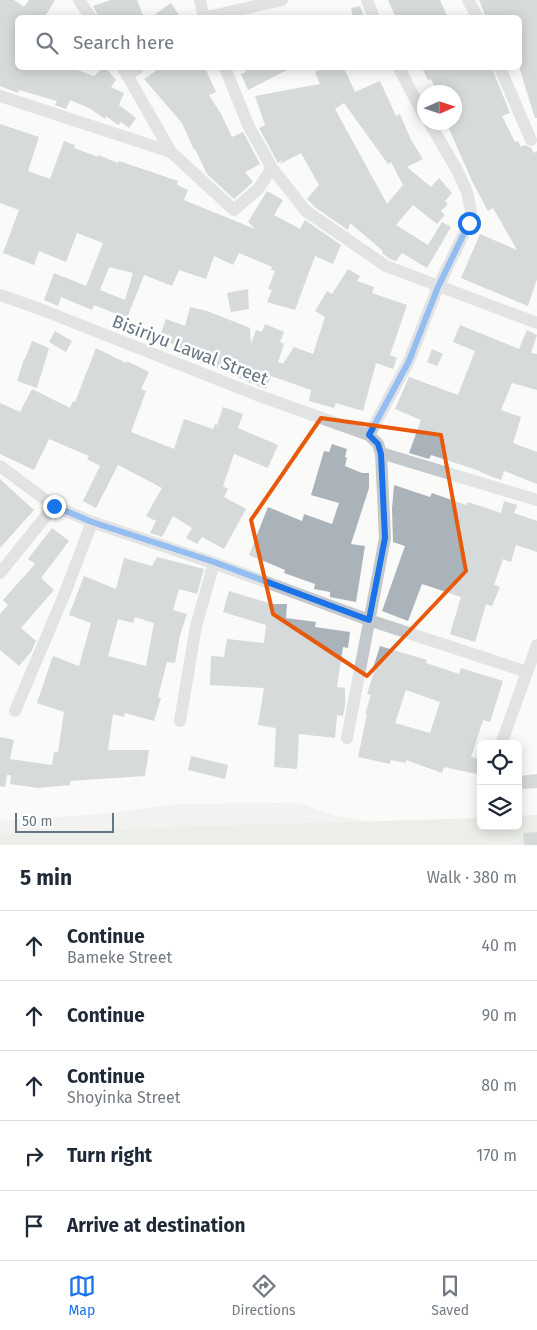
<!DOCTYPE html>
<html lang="en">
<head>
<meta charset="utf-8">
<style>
  :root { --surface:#fff; --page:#f2f2f3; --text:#1f2937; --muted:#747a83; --line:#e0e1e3; --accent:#1a73e8 }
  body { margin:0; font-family:"Fira Sans",sans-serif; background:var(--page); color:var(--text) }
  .controls { position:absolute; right:15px; bottom:15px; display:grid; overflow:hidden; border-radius:8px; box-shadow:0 2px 12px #0003 }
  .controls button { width:45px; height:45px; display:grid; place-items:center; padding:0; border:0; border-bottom:1px solid var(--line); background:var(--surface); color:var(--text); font:25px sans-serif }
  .compass { position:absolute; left:417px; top:85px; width:45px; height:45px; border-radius:50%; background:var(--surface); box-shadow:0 2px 12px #0003; rotate:87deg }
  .scale { position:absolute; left:15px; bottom:12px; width:99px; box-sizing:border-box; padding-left:5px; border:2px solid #657683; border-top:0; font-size:14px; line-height:18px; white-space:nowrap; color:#657683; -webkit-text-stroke:4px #fff; paint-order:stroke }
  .stop { position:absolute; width:15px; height:15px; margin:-11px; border:4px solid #1a73e8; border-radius:50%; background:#fff }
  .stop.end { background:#1a73e8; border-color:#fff; box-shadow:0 1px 5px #0008 }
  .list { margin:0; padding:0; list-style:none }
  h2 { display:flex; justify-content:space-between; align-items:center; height:65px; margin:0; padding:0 20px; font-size:21px }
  h2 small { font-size:16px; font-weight:400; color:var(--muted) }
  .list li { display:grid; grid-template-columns:32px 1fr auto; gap:15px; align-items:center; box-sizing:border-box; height:70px; padding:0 20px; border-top:1px solid var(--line) }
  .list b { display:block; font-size:19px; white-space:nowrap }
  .list p { margin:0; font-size:16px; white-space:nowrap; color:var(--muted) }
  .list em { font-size:16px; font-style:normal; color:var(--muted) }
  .icon { flex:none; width:28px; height:28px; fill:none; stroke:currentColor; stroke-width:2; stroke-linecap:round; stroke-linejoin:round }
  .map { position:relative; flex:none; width:537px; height:845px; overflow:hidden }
  .search { position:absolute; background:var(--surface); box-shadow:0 2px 12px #0003; left:15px; right:15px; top:15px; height:55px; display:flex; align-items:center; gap:12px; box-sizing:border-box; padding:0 18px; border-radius:8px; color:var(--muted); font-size:19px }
  .sheet { height:415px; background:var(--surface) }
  nav { display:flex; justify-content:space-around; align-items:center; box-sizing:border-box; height:70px; border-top:1px solid var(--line); background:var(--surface); font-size:14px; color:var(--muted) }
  nav a { display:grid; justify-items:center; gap:2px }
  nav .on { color:var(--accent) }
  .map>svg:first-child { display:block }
</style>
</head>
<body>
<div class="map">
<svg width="537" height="845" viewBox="0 0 537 845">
  <rect width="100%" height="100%" fill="#fafaf8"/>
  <path fill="#e8e9e9" d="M300,803L332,815L468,840L537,839V845H0V821L101,814L178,804Z"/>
  <path fill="#dadfd7" d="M537,815V845H0V835L119,829L481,818V826H518V816Z"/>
  <g fill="#aab3b9" fill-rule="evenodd">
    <path d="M0,0H14L24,7L29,0H55L44,18H18V68H72L94,76L103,68H106L116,80L111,87L124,93L119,105L136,118L129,128L121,122L118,125L106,116L105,119L89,108L70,100L66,109L55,105L57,101L19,90L18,93L0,86Z"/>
    <path d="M111,0H137L144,18H99L93,6Z"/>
    <path d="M388,0H440L448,18H396Z"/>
    <path d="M479,0H537V118H535L520,70V18H486Z"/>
    <path d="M171,3L181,18H150Z"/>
    <path d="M360,6L365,18H353L351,8Z"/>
    <path d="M160,68H205L216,92L209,95L221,114L232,137L243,132L260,164L245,172L253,182L234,199L207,174L195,149L194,150L182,123L144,79Z"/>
    <path d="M245,68H291L248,90L241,74L246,72Z"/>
    <path d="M325,68H344L355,92L380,81L396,116L400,114L411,140L423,159L407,167L431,187L439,178L452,193L445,201L448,204L441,211L445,215L437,224L413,205L396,225L428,245L442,222L451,227L427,268L402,253L396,261L390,259L382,253L383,251L350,223L348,230L316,208L307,199L319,185L301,153L280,164L283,159L278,163L259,128L265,125L255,96L320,84L315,72ZM344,103L388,164L391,162L403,185L387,204L335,109Z"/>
    <path d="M422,68H492L510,113L502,116L515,142L518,141L521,147L525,145L531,148L534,153L537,151V279L528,306L461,278L480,234L517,250L493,208L488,211L472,181L446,122H454V92H437L431,79L428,80Z"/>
    <path d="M0,124L39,137L28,171L50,179L64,141L75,145L74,148L98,157V155L118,163L119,161L178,181L177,185L188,190L184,200L255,229L248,222L267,191L283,200L274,215L300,229L305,220L341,245L333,264L315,256L295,310L267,302L272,290L268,289L275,271L271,270L272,267L239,253L233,265L214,256L206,279L179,270L172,286L144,275L127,318L94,305L92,310L61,297L58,306L44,300L54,273L86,286L103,243L77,233L66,262L39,251L34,265L3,253L19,210L0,203ZM109,267L133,273L125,300L100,290Z"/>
    <path d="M348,269L360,276L357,281L374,287L372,293L407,305L390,355L397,358L393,369L376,363L363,411L336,403L334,408L309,401L311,390L271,376L266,389L246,381L213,366L212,367L177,354L179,346L159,339L166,319L185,326L190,307L207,311L250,328L251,344L256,330L262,332L265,324L284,332L280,342L284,344L278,362L283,364L294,347L313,354L325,317L315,311L327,291L332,294Z"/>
    <path d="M248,289L249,309L231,312L227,293Z"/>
    <path d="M460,325L519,349L527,330L537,335L531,353L537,354V390L512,383L501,410L521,417L513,443L537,452V484L504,471L501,480L480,472V471L431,455L429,459L409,453L421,420L395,409L409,377L458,395L475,351L453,342Z"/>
    <path d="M55,331L72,341L66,352L49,342Z"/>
    <path d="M32,341L49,348L37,388L17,381L24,359H25Z"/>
    <path d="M96,348L126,363L127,361L149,372L141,389L146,391L131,432L174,449L184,419L213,429L215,424L217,425L223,407L243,414L238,428L278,445L268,468L234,454L223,486L228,489L224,497L246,509L224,549L202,537L197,544L186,538L192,528L173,516L162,537L150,533L156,521L146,516L162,488L118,465L96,508L83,501L100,466L87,459L89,456L49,439L34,470L0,454V403L20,412L32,389L70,408L73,401L75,402Z"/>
    <path d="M432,349L443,354L437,366L427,362Z"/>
    <path d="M332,444L347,449L345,457L347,458L345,466L362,473H369V488L351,544L365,546L356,602L330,597V592L314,589L315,584L284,573L285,570L249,555L268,507L302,521L304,514L332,524L339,503L311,495L324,451L329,452Z"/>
    <path d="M0,479L34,510L0,548Z"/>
    <path d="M394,485L430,497L432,493L466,505L468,502L501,513L504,501L517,505L514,513L537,521V552L516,545L511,562L503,559L494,585L500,587L492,606L486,604L475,642L450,634L461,597L422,584L408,621L382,611L405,546L393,542L392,509Z"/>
    <path d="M52,528L69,541L41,578L54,590L21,628L36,641L31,652L19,666L0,650V614L8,605L3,600L35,564L28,559Z"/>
    <path d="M157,557L204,569L197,594L179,589L173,610L187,614L180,635L175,663L167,662L158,697L161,698L154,721L125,713L124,717L113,714L108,750H149L145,776L70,781V785L38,788L10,784L11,775H7L5,787L0,786V737L14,740L10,759L52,765L54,752H58L64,712L37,703L53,656L79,666L91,623L69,615L84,576L116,589L124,558L152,566ZM135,617L154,623L146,666L108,656L118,619L133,623Z"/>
    <path d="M229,591L272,604H287L286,618L316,622L315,627L350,632L348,648L343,647L337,687L345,688V705L343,716L337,715L335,738L299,734L297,769L274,767L276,728L258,725L264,688L210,685L211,656L224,657L227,639L264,643L266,625L223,612Z"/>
    <path d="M380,646L427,660L426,663L459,674L461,668L503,681L490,722L483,720L471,757L481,759V775L444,767L442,773L406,760V763L391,760L390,764L358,757L367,714H365L371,695L367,694L375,669L373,668ZM406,690L440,702L430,733L395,723Z"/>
    <path d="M191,756L228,765L225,779L188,770Z"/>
    <path d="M537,774V788L520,789L519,776Z"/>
    <path d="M537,832V845H524L523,833Z"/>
  </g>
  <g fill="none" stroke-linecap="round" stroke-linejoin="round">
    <g stroke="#c3c8cc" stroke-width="12">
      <path d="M79,0L91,18"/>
      <path d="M200,0L204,18"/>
      <path d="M367,0L374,18"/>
      <path d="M468,0L478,18"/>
      <path d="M203,18L282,0"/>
      <path d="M123,68L171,152L234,210L259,188L272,168"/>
      <path d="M225,68L249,127L272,168L306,211L386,266L537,323"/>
      <path d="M399,68L424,116"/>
      <path d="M500,68L531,140"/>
      <path d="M128,75L138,68"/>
      <path d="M0,96L171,152"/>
      <path d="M0,295L40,309L257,395L369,435"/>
      <path d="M381,453L537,500"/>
      <path d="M0,466L54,506L92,522L214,563L369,620L527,672"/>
      <path d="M0,573L54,506"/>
      <path d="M15,711L65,593L92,522"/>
      <path d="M180,721L196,626L214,563"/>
      <path d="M347,738L385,538L381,453L378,444L369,435L409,361L438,287L469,223L471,211L467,192L457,170L429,122"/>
      <path d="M501,744L537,645"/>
    </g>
  </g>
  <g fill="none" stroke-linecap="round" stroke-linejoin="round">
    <path stroke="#1a73e8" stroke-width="6" d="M54,506L92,522L214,562L369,620L385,538L381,454L378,444L369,435L409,361L438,287L469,223"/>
  </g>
  <path d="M0 0H537V845H0ZM321,418L441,435L466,571L367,676L273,614L251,520Z" fill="#fafaf8" fill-opacity=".55" fill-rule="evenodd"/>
  <path fill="none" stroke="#e8590c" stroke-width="4" stroke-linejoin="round" d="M321,418L441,435L466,571L367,676L273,614L251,520Z"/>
  <g text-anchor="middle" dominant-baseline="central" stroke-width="5" stroke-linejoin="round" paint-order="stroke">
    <g font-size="18" fill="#657683" stroke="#fff">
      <text transform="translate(190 350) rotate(21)">Bisiriyu Lawal Street</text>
    </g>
  </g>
</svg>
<div class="controls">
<button><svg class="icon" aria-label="locate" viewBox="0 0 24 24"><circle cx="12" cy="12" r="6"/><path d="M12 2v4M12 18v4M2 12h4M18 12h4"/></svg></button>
<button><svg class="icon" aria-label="layers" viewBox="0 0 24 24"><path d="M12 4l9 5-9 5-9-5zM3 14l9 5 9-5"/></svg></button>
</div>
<svg class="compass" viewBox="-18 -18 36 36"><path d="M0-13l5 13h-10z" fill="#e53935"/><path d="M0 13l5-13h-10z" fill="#747a83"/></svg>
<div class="scale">50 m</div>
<div class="stop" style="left:469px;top:223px"></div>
<div class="stop end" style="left:54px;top:506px"></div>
<div class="search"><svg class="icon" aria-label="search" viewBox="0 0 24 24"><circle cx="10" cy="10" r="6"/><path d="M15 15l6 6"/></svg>Search here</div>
</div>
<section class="sheet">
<h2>5 min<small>Walk · 380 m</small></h2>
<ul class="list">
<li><svg class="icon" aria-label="ahead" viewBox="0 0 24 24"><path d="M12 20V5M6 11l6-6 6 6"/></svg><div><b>Continue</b><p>Bameke Street</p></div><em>40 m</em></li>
<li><svg class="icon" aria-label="ahead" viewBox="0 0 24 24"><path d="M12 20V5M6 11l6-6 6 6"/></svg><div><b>Continue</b></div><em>90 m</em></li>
<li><svg class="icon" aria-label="ahead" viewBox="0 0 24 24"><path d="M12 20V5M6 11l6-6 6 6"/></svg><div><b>Continue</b><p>Shoyinka Street</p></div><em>80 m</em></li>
<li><svg class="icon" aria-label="right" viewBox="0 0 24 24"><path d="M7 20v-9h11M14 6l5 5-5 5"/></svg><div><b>Turn right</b></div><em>170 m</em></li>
<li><svg class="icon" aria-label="arrive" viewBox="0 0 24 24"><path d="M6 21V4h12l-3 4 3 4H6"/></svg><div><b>Arrive at destination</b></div></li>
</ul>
</section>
<nav>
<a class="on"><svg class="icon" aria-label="map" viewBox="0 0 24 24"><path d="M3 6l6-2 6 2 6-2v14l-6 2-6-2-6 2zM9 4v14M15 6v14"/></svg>Map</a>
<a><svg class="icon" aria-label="directions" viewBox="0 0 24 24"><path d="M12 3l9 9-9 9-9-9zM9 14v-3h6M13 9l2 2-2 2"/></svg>Directions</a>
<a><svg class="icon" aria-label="saved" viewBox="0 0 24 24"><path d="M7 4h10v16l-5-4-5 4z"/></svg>Saved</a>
</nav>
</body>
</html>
